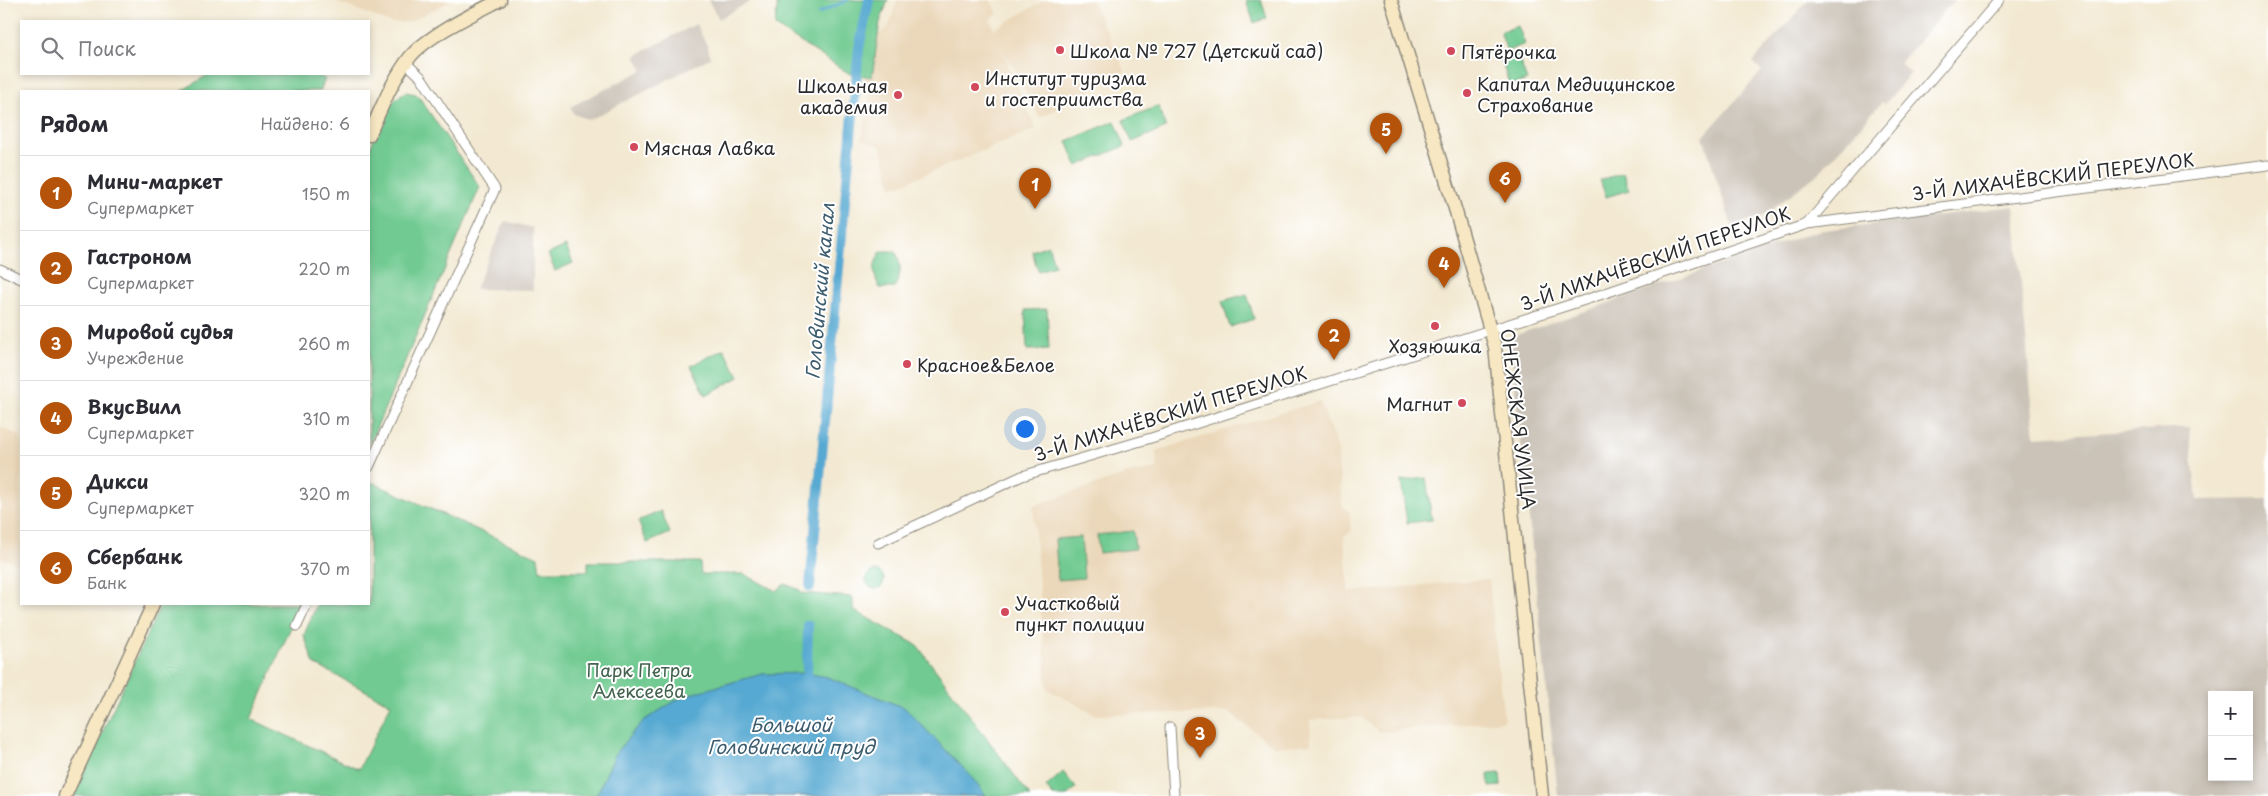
<!DOCTYPE html>
<html lang="ru">
<head>
<meta charset="utf-8">
<style>
  :root { --surface:#fff; --page:#f2f2f3; --text:#2b2b33; --muted:#7c7c81; --line:#e1e1e2; --accent:#b45309 }
  body { margin:0; font-family:"Playpen Sans",sans-serif; background:var(--page); color:var(--text) }
  .controls { position:absolute; right:15px; bottom:15px; display:grid; overflow:hidden; border-radius:0px; box-shadow:0 2px 8px #0003 }
  .controls button { width:45px; height:45px; display:grid; place-items:center; padding:0; border:0; border-bottom:1px solid var(--line); background:var(--surface); color:var(--text); font:25px sans-serif }
  .you { position:absolute; left:1024px; top:428px; width:18px; height:18px; margin:-12px; border:4px solid #fff; border-radius:50%; background:#1a73e8; box-shadow:0 0 0 8px #1a73e833 }
  .badge { display:grid; place-items:center; width:32px; height:32px; border-radius:50%; background:var(--accent); color:#fff; font-size:16px; font-weight:700 }
  .pin { position:absolute; translate:-50% -41px; filter:drop-shadow(0 1px 2px #0008) }
  .pin::after { content:''; position:absolute; top:26px; width:18px; height:15px; background:inherit; clip-path:polygon(0 0,100% 0,50% 100%) }
  .list { margin:0; padding:0; list-style:none }
  h2 { display:flex; justify-content:space-between; align-items:center; height:65px; margin:0; padding:0 20px; font-size:21px }
  h2 small { font-size:16px; font-weight:400; color:var(--muted) }
  .list li { display:grid; grid-template-columns:32px 1fr auto; gap:15px; align-items:center; box-sizing:border-box; height:75px; padding:0 20px; border-top:1px solid var(--line) }
  .list b { display:block; font-size:19px; white-space:nowrap }
  .list p { margin:0; font-size:16px; white-space:nowrap; color:var(--muted) }
  .list em { font-size:16px; font-style:normal; color:var(--muted) }
  .icon { flex:none; width:28px; height:28px; fill:none; stroke:currentColor; stroke-width:2; stroke-linecap:round; stroke-linejoin:round }
  .map { position:relative; flex:none; width:2268px; height:796px; overflow:hidden }
  .search { position:absolute; background:var(--surface); box-shadow:0 2px 8px #0003; left:20px; top:20px; width:350px; height:55px; display:flex; align-items:center; gap:12px; box-sizing:border-box; padding:0 18px; border-radius:0px; color:var(--muted); font-size:19px }
  .panel { position:absolute; background:var(--surface); box-shadow:0 2px 8px #0003; left:20px; top:90px; width:350px; height:515px; border-radius:0px }
  .map>svg:first-child { display:block }
</style>
</head>
<body>
<div class="map">
<svg width="2268" height="796" viewBox="0 0 2268 796">
  <rect width="100%" height="100%" fill="#fff"/>
  <filter id="ink" filterUnits="userSpaceOnUse"><feTurbulence type="fractalNoise" baseFrequency=".02" numOctaves="2"/><feDisplacementMap in="SourceGraphic" scale="10" xChannelSelector="R" yChannelSelector="G"/><feConvolveMatrix kernelMatrix="1 2 1 2 8 2 1 2 1" color-interpolation-filters="sRGB"/></filter>
  <filter id="wash" filterUnits="userSpaceOnUse"><feTurbulence type="fractalNoise" baseFrequency=".0096" numOctaves="4" result="noise"/><feDisplacementMap in="SourceGraphic" scale="20" xChannelSelector="R" yChannelSelector="G"/><feGaussianBlur stdDeviation="1.12" result="paint"/><feColorMatrix in="noise" values="0 0 0 0 0 0 0 0 0 0 0 0 0 0 0 0 0 1.4 0 .05"/><feComposite in="paint" operator="in"/></filter>
  <g filter="url(#wash)">
    <rect width="100%" height="100%" fill="#f3e9d2"/>
    <g fill="#ebd8ba">
      <path d="M331,0H453L409,22L391,23Z"/>
      <path d="M897,0H990L998,14L990,19L994,29L1045,0H1092L1125,71L1040,118L1001,46L1036,129L892,188L881,147L861,139L870,97L859,48L888,28Z"/>
      <path d="M1320,401L1337,445L1342,505L1350,513L1351,532L1344,536L1349,592L1489,579L1504,721L1379,732L1361,717L1310,720L1311,744L1275,747L1228,712L1096,715L1047,689L1033,506L1127,474L1157,469L1156,451Z"/>
      <path d="M0,427L21,436V566L0,557Z"/>
    </g>
    <g fill="#cbc3b8" fill-rule="evenodd">
      <path d="M708,0H753L719,19Z"/>
      <path d="M1808,0H1954L1900,63L1911,73L1885,104L1882,102L1819,173L1763,216L1732,226L1703,137L1762,71L1753,62Z"/>
      <path d="M696,24L708,47L710,58L589,120L574,114L570,107L643,70L635,56Z"/>
      <path d="M2014,206L2035,437L2189,427L2197,500L2268,499V796H1558L1510,337L1817,231ZM2212,695H2249V777H2212Z"/>
      <path d="M505,221L533,228V290L475,289Z"/>
    </g>
    <g fill="#71ca91" stroke="#4e7a5e">
      <path d="M778,0H888L880,22L872,77L850,74L775,26Z"/>
      <path d="M1246,0H1261L1267,18L1254,23Z"/>
      <path d="M1518,26L1525,44L1507,51L1500,32Z"/>
      <path d="M1516,51L1527,80L1510,86L1500,57Z"/>
      <path d="M209,74H316L325,79L320,91H182Z"/>
      <path d="M406,92L416,94L419,97L480,187L369,445V151C377,133 386,100 406,92Z"/>
      <path d="M1158,106L1166,128L1132,142L1123,120Z"/>
      <path d="M1115,121L1125,146L1077,166L1067,141Z"/>
      <path d="M1623,173L1629,190L1606,197L1600,180Z"/>
      <path d="M1048,245L1055,266L1038,271L1032,251Z"/>
      <path d="M566,246L573,263L555,271L548,254Z"/>
      <path d="M881,251H895C902,265 902,274 894,288H880C872,273 873,264 881,251Z"/>
      <path d="M1247,294L1254,319L1230,327L1222,301Z"/>
      <path d="M1047,309L1049,349L1027,350L1025,310Z"/>
      <path d="M724,349L739,377L706,395L691,366Z"/>
      <path d="M1426,478L1432,520L1407,523L1401,481Z"/>
      <path d="M369,481L538,557L540,571H588V562H700L701,574H744L776,591L785,584L800,590L801,593L853,597V610L917,645L1030,796H73L161,604H301L251,719L359,769L391,704L314,664L304,635L317,604H369Z"/>
      <path d="M661,511L670,533L647,543L638,521Z"/>
      <path d="M1133,531L1135,549L1099,553L1097,535Z"/>
      <path d="M1081,537L1084,578L1058,580L1055,539Z"/>
      <circle cx="875" cy="580" r="9"/>
      <path d="M1063,772L1076,788L1067,796H1054L1046,787Z"/>
      <path d="M1500,773L1501,786L1489,787L1488,774Z"/>
    </g>
    <path fill="#57a9d2" stroke="#416a7e" d="M806,673L827,677L905,708L969,774L986,796H596L617,751L643,721L683,696L762,674Z"/>
    <g fill="none" stroke-linecap="round" stroke-linejoin="round">
      <path stroke="#57a9d2" stroke-width="3" d="M819,13L848,0"/>
      <g stroke="#57a9d2" stroke-width="10">
        <path d="M810,587L859,48L869,0"/>
        <path d="M808,625L807,673L811,685"/>
      </g>
    </g>
  </g>
  <g filter="url(#ink)">
    <g fill="none" stroke-linecap="round" stroke-linejoin="round">
      <defs>
        <g id="street">
          <path d="M1807,224L1999,0"/>
          <path d="M0,269L21,279"/>
          <path d="M369,467L495,189L421,77L406,63"/>
          <path d="M878,543L1022,476L1151,438L1588,299L1807,224L2268,165"/>
          <path d="M297,626L307,604"/>
          <path d="M1170,727L1174,796"/>
        </g>
        <g id="secondary">
          <path d="M1391,0L1456,212L1495,347L1542,796"/>
          <path d="M369,135C381,109 392,80 410,57C427,36 475,13 500,0"/>
          <path d="M65,796L153,604"/>
        </g>
      </defs>
      <use href="#street" stroke="#8f8a7e" stroke-width="11"/>
      <use href="#secondary" stroke="#8f8a7e" stroke-width="15"/>
      <use href="#street" stroke="#fff" stroke-width="9"/>
      <use href="#secondary" stroke="#f7e8c3" stroke-width="12"/>
    </g>
  </g>
  <g fill="#d1495b" stroke="#fff" stroke-width="2">
    <circle cx="1060" cy="50" r="5"/>
    <circle cx="1451" cy="51" r="5"/>
    <circle cx="975" cy="87" r="5"/>
    <circle cx="1467" cy="93" r="5"/>
    <circle cx="898" cy="95" r="5"/>
    <circle cx="634" cy="147" r="5"/>
    <circle cx="1435" cy="326" r="5"/>
    <circle cx="907" cy="364" r="5"/>
    <circle cx="1462" cy="403" r="5"/>
    <circle cx="1005" cy="612" r="5"/>
  </g>
  <g text-anchor="middle" dominant-baseline="central" stroke-width="4" stroke-linejoin="round" paint-order="stroke">
    <g font-size="18" fill="#2b2b2b" stroke="#fff" text-anchor="start">
      <text x="1070" y="50">Школа № 727 (Детский сад)</text>
      <text x="1461" y="51">Пятёрочка</text>
      <text x="985" y="77">Институт туризма<tspan x="985" dy="21">и гостеприимства</tspan></text>
      <text x="1477" y="83">Капитал Медицинское<tspan x="1477" dy="21">Страхование</tspan></text>
      <text x="888" y="85" text-anchor="end">Школьная<tspan x="888" dy="21">академия</tspan></text>
      <text x="644" y="147">Мясная Лавка</text>
      <text x="1435" y="345" text-anchor="middle">Хозяюшка</text>
      <text x="917" y="364">Красное&amp;Белое</text>
      <text x="1452" y="403" text-anchor="end">Магнит</text>
      <text x="1015" y="602">Участковый<tspan x="1015" dy="21">пункт полиции</tspan></text>
    </g>
    <g font-size="18" fill="#2b2b2b" stroke="#fff">
      <text transform="translate(2053 176) rotate(-7)">3-Й ЛИХАЧЁВСКИЙ ПЕРЕУЛОК</text>
      <text transform="translate(1655 258) rotate(-19)">3-Й ЛИХАЧЁВСКИЙ ПЕРЕУЛОК</text>
      <text transform="translate(1170 413) rotate(-17)">3-Й ЛИХАЧЁВСКИЙ ПЕРЕУЛОК</text>
      <text transform="translate(1519 419) rotate(83)">ОНЕЖСКАЯ УЛИЦА</text>
    </g>
    <g font-size="18" fill="#44634f" stroke="#fff">
      <text x="639" y="669">Парк Петра<tspan x="639" dy="21">Алексеева</tspan></text>
    </g>
    <g font-size="19" font-style="italic" fill="#3d5d6e" stroke="#fff">
      <text transform="translate(819 291) rotate(-85)">Головинский канал</text>
      <text x="791" y="724">Большой<tspan x="791" dy="22">Головинский пруд</tspan></text>
    </g>
  </g>
</svg>
<div class="controls">
<button>+</button>
<button>−</button>
</div>
<div class="you"></div>
<div class="pin badge" style="left:1035px;top:209px">1</div>
<div class="pin badge" style="left:1334px;top:360px">2</div>
<div class="pin badge" style="left:1200px;top:758px">3</div>
<div class="pin badge" style="left:1444px;top:288px">4</div>
<div class="pin badge" style="left:1386px;top:154px">5</div>
<div class="pin badge" style="left:1505px;top:203px">6</div>
<div class="search"><svg class="icon" aria-label="search" viewBox="0 0 24 24"><circle cx="10" cy="10" r="6"/><path d="M15 15l6 6"/></svg>Поиск</div>
<section class="panel">
<h2>Рядом<small>Найдено: 6</small></h2>
<ul class="list">
<li><span class="badge">1</span><div><b>Мини-маркет</b><p>Супермаркет</p></div><em>150 m</em></li>
<li><span class="badge">2</span><div><b>Гастроном</b><p>Супермаркет</p></div><em>220 m</em></li>
<li><span class="badge">3</span><div><b>Мировой судья</b><p>Учреждение</p></div><em>260 m</em></li>
<li><span class="badge">4</span><div><b>ВкусВилл</b><p>Супермаркет</p></div><em>310 m</em></li>
<li><span class="badge">5</span><div><b>Дикси</b><p>Супермаркет</p></div><em>320 m</em></li>
<li><span class="badge">6</span><div><b>Сбербанк</b><p>Банк</p></div><em>370 m</em></li>
</ul>
</section>
</div>
</body>
</html>
